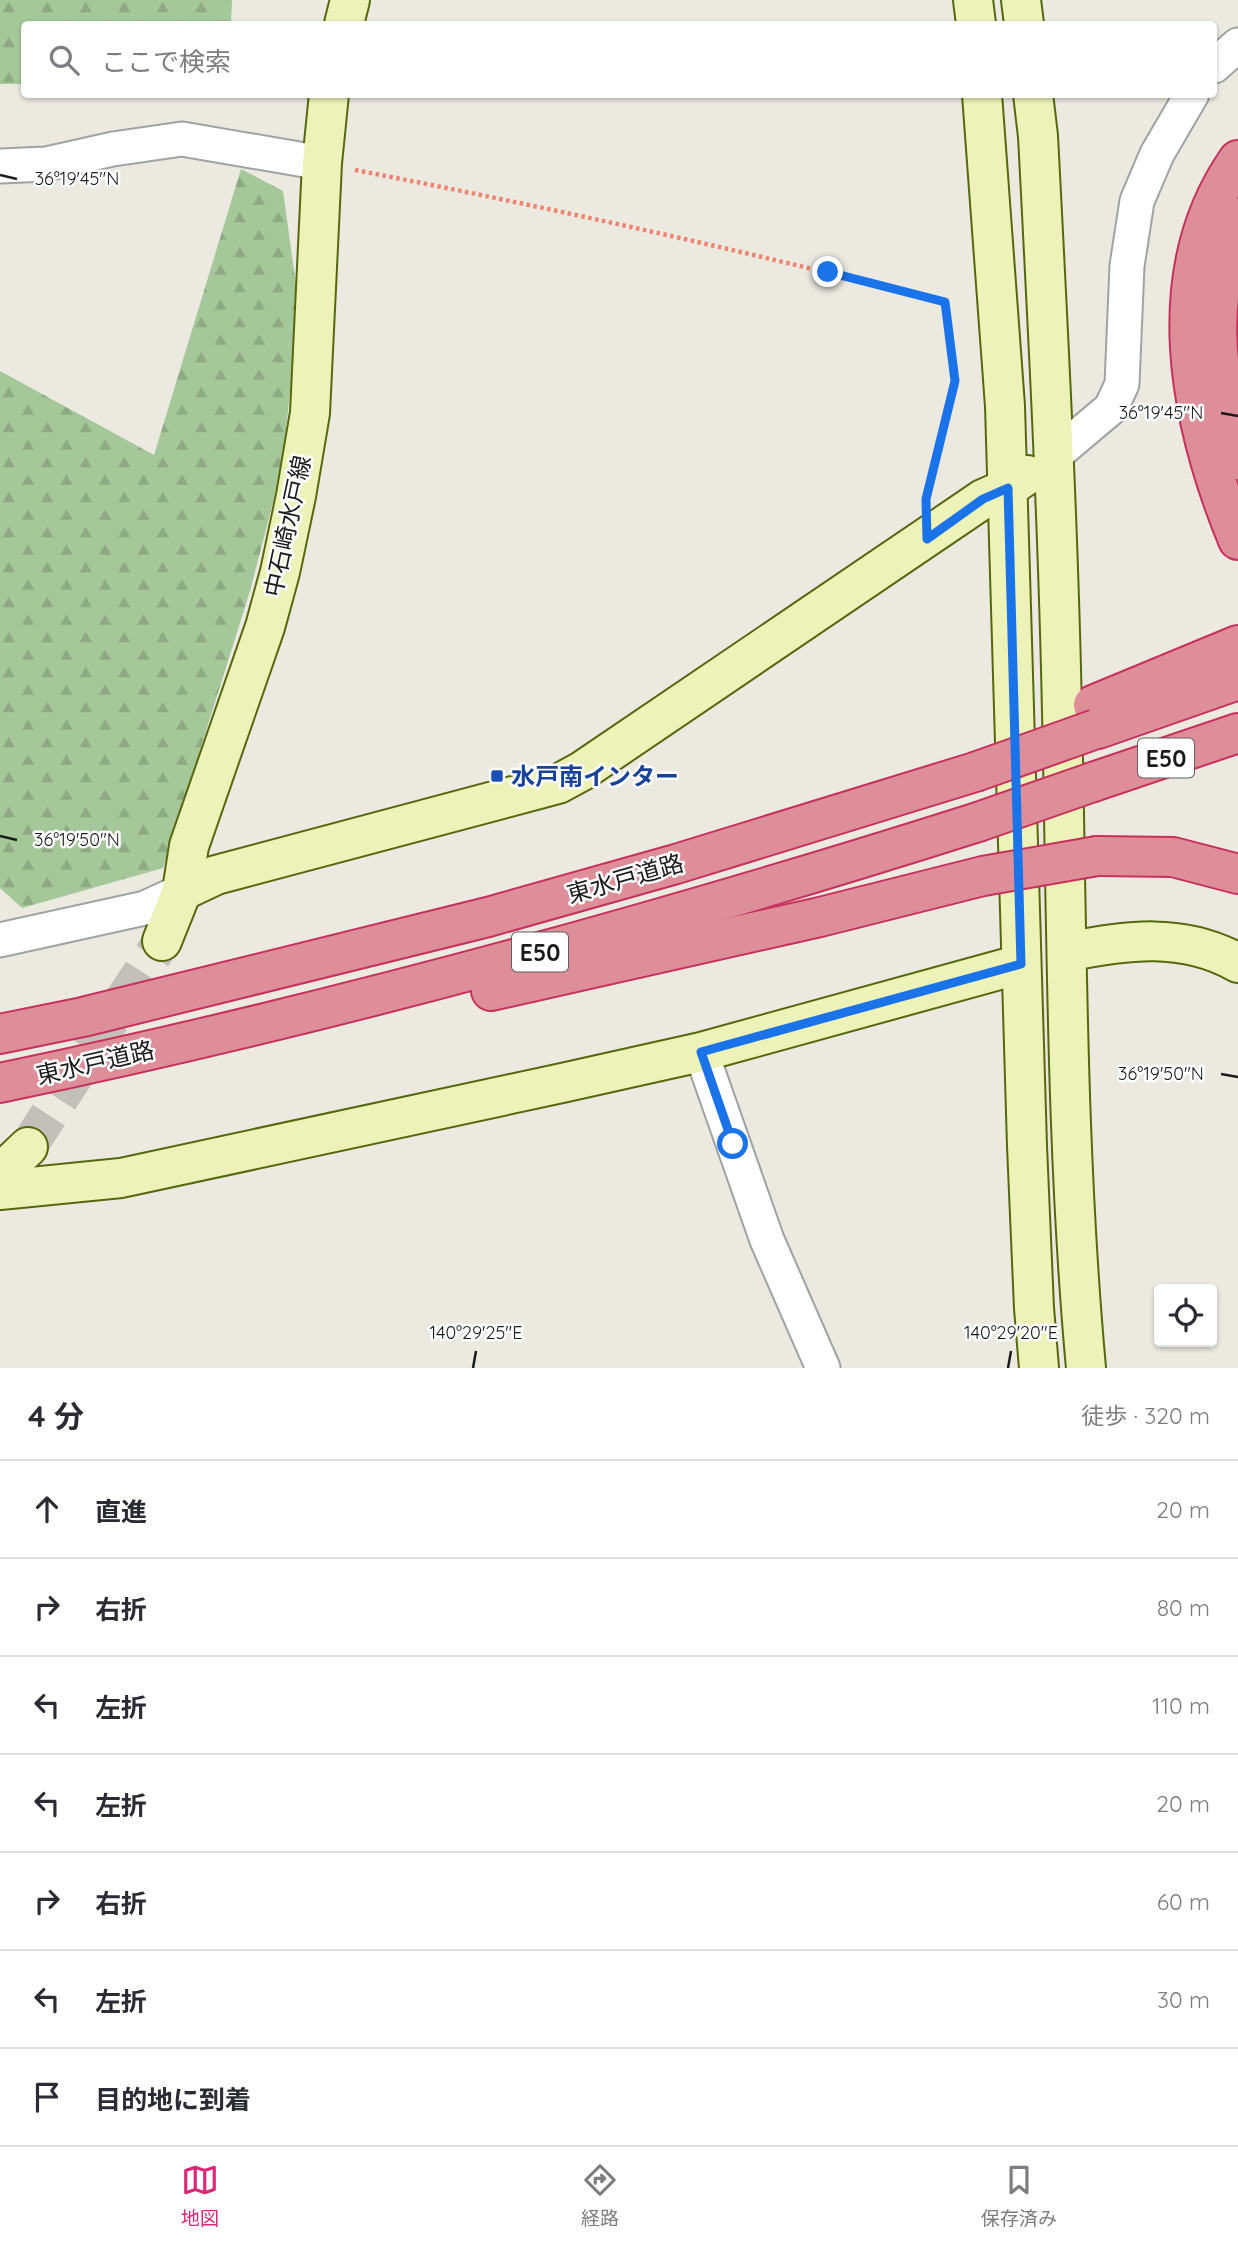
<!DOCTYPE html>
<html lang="ja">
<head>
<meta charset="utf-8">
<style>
  :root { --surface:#fff; --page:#f7f7f7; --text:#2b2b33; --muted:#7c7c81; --line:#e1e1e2; --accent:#db2777 }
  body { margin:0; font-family:Quicksand,"Noto Sans JP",sans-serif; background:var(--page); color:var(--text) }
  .controls { position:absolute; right:21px; bottom:21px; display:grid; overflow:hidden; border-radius:7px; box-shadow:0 2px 5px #0004 }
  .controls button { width:63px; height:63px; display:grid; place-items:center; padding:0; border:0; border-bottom:2px solid var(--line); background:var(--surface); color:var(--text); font:35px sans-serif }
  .stop { position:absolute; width:21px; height:21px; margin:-16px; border:5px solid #1a73e8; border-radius:50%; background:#fff }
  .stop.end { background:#1a73e8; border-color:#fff; box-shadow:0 2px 7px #0008 }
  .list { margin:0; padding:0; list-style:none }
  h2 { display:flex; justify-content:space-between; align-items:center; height:91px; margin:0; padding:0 28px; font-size:30px }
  h2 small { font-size:23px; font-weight:400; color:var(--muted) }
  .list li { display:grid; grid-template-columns:46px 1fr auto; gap:21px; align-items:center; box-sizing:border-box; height:98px; padding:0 28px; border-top:2px solid var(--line) }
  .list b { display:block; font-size:26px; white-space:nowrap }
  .list em { font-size:23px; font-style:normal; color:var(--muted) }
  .icon { flex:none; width:38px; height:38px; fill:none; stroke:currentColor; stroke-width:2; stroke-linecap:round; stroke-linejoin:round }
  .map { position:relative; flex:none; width:1238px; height:1368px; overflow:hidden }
  .search { position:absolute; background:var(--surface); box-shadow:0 2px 5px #0004; left:21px; right:21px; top:21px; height:77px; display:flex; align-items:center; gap:18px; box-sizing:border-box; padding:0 24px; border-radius:7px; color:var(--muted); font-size:26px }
  .sheet { height:777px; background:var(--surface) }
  nav { display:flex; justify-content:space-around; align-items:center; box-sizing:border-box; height:98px; border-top:2px solid var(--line); background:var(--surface); font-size:19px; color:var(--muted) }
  nav a { display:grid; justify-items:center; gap:4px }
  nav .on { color:var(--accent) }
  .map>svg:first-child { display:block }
</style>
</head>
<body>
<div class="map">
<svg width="1238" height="1368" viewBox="0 0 1238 1368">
  <defs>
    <pattern id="forest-firs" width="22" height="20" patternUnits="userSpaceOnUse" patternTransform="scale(1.75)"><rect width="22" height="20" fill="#a4c899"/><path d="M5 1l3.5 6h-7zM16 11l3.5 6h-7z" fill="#8dab83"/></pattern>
  </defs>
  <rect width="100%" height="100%" fill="#ece9e1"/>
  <g fill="url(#forest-firs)">
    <path d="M0,0H232L231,24H24V84H0Z"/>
    <path d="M241,169L283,191L299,306L282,468L250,591L163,868L22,908L0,888V371L154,455Z"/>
  </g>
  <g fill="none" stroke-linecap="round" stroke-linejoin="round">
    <path stroke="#c2c0b9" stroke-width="38" stroke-dasharray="38 19" stroke-linecap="butt" d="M28,1147L162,941"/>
    <defs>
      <g id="street">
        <path d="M1214,66L1238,45"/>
        <path d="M0,166L46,164L113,149L182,139L322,163"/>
        <path d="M1054,456L1111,408L1122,384L1127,266L1137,201L1157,154L1192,94"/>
        <path d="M0,940L145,908L182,891"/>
        <path d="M701,1052L767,1240L823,1368"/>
      </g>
      <g id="secondary">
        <path d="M973,0L976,24"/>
        <path d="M1021,0L1024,24"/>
        <path d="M344,24L350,0"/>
        <path d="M982,94L1005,406L1027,1146L1034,1308L1039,1368"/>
        <path d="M1033,94L1038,136C1048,328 1058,520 1062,712C1067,931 1066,1150 1086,1368"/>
        <path d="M182,891L216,875L558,784L582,771L983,499L1008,488L1027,475"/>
        <path d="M162,941L182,891L189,846L265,627L280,572L296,496L310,413L322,163L329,94"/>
        <path d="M1067,952C1126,940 1183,932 1238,963"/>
        <path d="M0,1174L28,1147"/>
        <path d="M0,1190L121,1178L562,1083L701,1052L1021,964"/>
      </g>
      <g id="highway">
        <path d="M1238,160C1159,273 1189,421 1238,540"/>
        <path d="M1238,218C1205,306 1216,371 1238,460"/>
        <path d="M1093,705L1238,645"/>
        <path d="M1098,729L1238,680"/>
        <path d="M1093,782L1238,733"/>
        <path d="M1097,856L1173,857L1238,874"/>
        <path d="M491,991L820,917L983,876"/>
        <path d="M0,1034L83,1017L488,917L676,864L975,772"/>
        <path d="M0,1083C330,1014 657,924 978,822"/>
      </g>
    </defs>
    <use href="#street" stroke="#a2a2a2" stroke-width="37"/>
    <use href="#secondary" stroke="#58670d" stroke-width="42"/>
    <use href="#highway" stroke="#c7315c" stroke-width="42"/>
    <path stroke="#ee8571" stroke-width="4.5" stroke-dasharray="3.5 3.5" stroke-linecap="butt" d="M355,170C553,208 750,252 945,302L955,381L927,496"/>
    <use href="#street" stroke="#fff" stroke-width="33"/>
    <use href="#secondary" stroke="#edf3b8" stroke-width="38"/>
    <use href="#highway" stroke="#de8e98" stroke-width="38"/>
    <defs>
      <g id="highway-bridge">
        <path d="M975,772L1096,729"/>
        <path d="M978,822L1093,782"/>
        <path d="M983,876L1097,856"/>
      </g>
    </defs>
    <use href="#highway-bridge" stroke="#c7315c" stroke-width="42" stroke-linecap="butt"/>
    <use href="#highway-bridge" stroke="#de8e98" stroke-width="38"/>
  </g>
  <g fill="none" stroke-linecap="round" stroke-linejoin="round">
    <path stroke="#1a73e8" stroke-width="9" d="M733,1144L701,1052L1021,964L1008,488L983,499L927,539L926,499L955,381L945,302L828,272"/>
  </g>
  <path fill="none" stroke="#1b1b1b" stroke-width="2.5" d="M0,175L17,179M1221,413L1238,416M0,836L17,840M1221,1074L1238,1077M473,1368L476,1351M1008,1368L1011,1351"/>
  <rect fill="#1a4fb4" stroke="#fff" stroke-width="2.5" x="490" y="769" width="14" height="14" rx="3.5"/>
  <g text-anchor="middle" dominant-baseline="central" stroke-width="5" stroke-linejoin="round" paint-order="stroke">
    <g fill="#fff" stroke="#5f5f5f" stroke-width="2">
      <rect x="1138" y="738.5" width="56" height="39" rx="5"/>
      <rect x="512" y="932.5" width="56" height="39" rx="5"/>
    </g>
    <g font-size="23" font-weight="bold" fill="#1b1b1b">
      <text x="1166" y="758">E50</text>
      <text x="540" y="952">E50</text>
    </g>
    <g font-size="24" fill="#1b1b1b" stroke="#fff">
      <text transform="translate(287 526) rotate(-78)">中石崎水戸線</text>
      <text transform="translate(625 878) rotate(-16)">東水戸道路</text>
      <text transform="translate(95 1062) rotate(-13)">東水戸道路</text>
    </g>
    <g font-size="24" font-weight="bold" fill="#164399" stroke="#fff" text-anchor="start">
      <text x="511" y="776">水戸南インター</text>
    </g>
  </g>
  <g font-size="18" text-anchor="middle" fill="#1b1b1b" stroke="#fff" stroke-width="5" stroke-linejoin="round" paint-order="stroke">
    <text x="77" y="185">36°19'45"N</text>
    <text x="1161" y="419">36°19'45"N</text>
    <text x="77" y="846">36°19'50"N</text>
    <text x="1161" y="1080">36°19'50"N</text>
    <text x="476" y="1339">140°29'25"E</text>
    <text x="1011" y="1339">140°29'20"E</text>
  </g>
</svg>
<div class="controls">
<button><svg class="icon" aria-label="locate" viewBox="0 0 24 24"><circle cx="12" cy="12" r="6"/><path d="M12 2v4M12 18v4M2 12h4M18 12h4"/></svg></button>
</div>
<div class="stop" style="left:733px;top:1144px"></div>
<div class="stop end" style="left:828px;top:272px"></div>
<div class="search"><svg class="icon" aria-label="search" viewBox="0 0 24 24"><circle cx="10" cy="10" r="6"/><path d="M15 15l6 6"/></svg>ここで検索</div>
</div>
<section class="sheet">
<h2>4 分<small>徒歩 · 320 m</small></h2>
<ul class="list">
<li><svg class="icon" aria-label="ahead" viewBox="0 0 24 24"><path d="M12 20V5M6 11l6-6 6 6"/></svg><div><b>直進</b></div><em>20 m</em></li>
<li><svg class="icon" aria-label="right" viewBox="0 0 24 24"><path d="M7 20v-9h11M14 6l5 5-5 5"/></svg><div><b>右折</b></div><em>80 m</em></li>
<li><svg class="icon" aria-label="left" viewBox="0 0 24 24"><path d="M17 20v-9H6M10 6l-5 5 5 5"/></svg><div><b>左折</b></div><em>110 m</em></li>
<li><svg class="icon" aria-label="left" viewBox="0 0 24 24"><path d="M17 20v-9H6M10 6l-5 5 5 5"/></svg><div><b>左折</b></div><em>20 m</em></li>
<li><svg class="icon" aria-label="right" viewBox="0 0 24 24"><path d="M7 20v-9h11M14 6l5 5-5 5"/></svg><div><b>右折</b></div><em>60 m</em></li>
<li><svg class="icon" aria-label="left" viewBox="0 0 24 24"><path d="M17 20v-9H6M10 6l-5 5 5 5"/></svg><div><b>左折</b></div><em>30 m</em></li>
<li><svg class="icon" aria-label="arrive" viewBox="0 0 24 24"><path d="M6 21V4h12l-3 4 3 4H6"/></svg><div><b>目的地に到着</b></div></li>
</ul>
</section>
<nav>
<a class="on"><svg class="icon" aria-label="map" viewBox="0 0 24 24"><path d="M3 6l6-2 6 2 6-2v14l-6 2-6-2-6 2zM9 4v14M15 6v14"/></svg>地図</a>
<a><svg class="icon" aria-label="directions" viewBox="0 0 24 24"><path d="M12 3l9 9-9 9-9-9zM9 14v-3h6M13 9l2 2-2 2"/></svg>経路</a>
<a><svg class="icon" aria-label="saved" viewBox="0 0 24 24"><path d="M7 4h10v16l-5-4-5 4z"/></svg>保存済み</a>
</nav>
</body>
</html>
